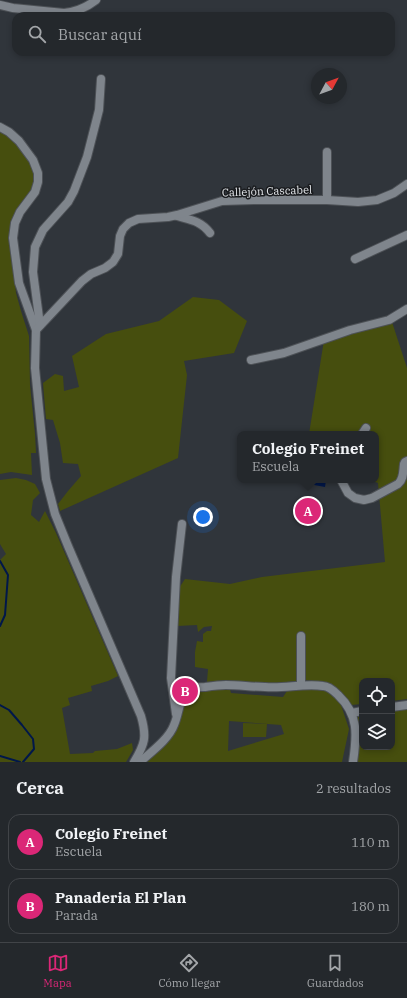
<!DOCTYPE html>
<html lang="es">
<head>
<meta charset="utf-8">
<style>
  :root { --surface:#24282c; --page:#303438; --text:#f1f3f6; --muted:#a3a6a9; --line:#414448; --accent:#db2777 }
  body { margin:0; font-family:"IBM Plex Serif",serif; background:var(--page); color:var(--text) }
  .controls { position:absolute; right:12px; bottom:12px; display:grid; overflow:hidden; border-radius:8px; box-shadow:0 2px 6px #0003 }
  .controls button { width:36px; height:36px; display:grid; place-items:center; padding:0; border:0; border-bottom:1px solid var(--line); background:var(--surface); color:var(--text); font:20px sans-serif }
  .compass { position:absolute; left:311px; top:68px; width:36px; height:36px; border-radius:50%; background:var(--surface); box-shadow:0 2px 6px #0003; rotate:49deg }
  .you { position:absolute; left:203px; top:517px; width:14px; height:14px; margin:-10px; border:3px solid #fff; border-radius:50%; background:#1a73e8; box-shadow:0 0 0 6px #1a73e833 }
  .badge { display:grid; place-items:center; width:26px; height:26px; border-radius:50%; background:var(--accent); color:#fff; font-size:13px; font-weight:700 }
  .pin { position:absolute; translate:-50% -50%; border:2px solid #fff; box-shadow:0 1px 4px #0006 }
  .popup { position:absolute; left:237px; top:431px; width:142px; height:52px; box-sizing:border-box; display:grid; place-content:center; border-radius:8px; background:var(--surface); filter:drop-shadow(0 1px 3px #0005); font-size:13px; white-space:nowrap; color:var(--muted) }
  .popup b { font-size:15px; color:var(--text) }
  .popup::after { content:''; position:absolute; left:50%; top:100%; margin-left:-8px; border:8px solid transparent; border-top-color:var(--surface) }
  .list { margin:0; padding:0; list-style:none }
  h2 { display:flex; justify-content:space-between; align-items:center; height:52px; margin:0; padding:0 16px; font-size:17px }
  h2 small { font-size:13px; font-weight:400; color:var(--muted) }
  .list li { display:grid; grid-template-columns:26px 1fr auto; gap:12px; align-items:center; box-sizing:border-box; height:56px; margin:0 8px 8px; padding:0 8px; border:1px solid var(--line); border-radius:12px }
  .list b { display:block; font-size:15px; white-space:nowrap }
  .list p { margin:0; font-size:13px; white-space:nowrap; color:var(--muted) }
  .list em { font-size:13px; font-style:normal; color:var(--muted) }
  .icon { flex:none; width:22px; height:22px; fill:none; stroke:currentColor; stroke-width:2; stroke-linecap:round; stroke-linejoin:round }
  .map { position:relative; flex:none; width:407px; height:762px; overflow:hidden }
  .search { position:absolute; background:var(--surface); box-shadow:0 2px 6px #0003; left:12px; right:12px; top:12px; height:44px; display:flex; align-items:center; gap:10px; box-sizing:border-box; padding:0 14px; border-radius:12px; color:var(--muted); font-size:15px }
  .sheet { height:180px; background:var(--surface) }
  nav { display:flex; justify-content:space-around; align-items:center; box-sizing:border-box; height:56px; border-top:1px solid var(--line); background:var(--surface); font-size:11px; color:var(--muted) }
  nav a { display:grid; justify-items:center; gap:2px }
  nav .on { color:var(--accent) }
  .map>svg:first-child { display:block }
</style>
</head>
<body>
<div class="map">
<svg width="407" height="762" viewBox="0 0 407 762">
  <rect width="100%" height="100%" fill="#30353b"/>
  <g fill="#464e0e" fill-rule="evenodd">
    <path d="M0,130L11,137L27,157L34,170L35,178L31,190L18,207L10,228L9,243L13,265L16,293L21,311L29,336L30,385L35,434L36,453H31L32,475L11,472L0,474Z"/>
    <path d="M193,297L219,300L247,321L234,353L184,361L187,375L178,458L60,511L58,504L68,491L81,476L78,464L63,463L60,443L53,420L46,419L43,383L55,374L63,376L64,391L79,387L72,356L106,334L159,321Z"/>
    <path d="M392,322L407,368V699L392,701V681H362V704L351,705L325,682L304,680L260,685L225,680L207,682L208,669L195,667V652L197,641L203,642V634L207,631H211L212,626L204,627L198,632L197,625L177,626L179,588L185,579L230,584L262,577L385,562L378,483L370,480H376V434H309L324,340Z"/>
    <path d="M16,478L26,480L35,484L40,493L33,500L31,515L39,522L45,511L56,533L118,676L108,681L91,686L92,691L68,698L70,705L62,708L70,754L93,753L95,751L117,749L132,743L133,750L126,762H0V560L6,554L0,544V480Z"/>
    <path d="M229,686L231,693L283,697L287,691L305,687L324,689L340,702L349,729L342,762H146L155,753L184,704L197,689ZM229,721L281,725L284,734L228,751Z"/>
    <path d="M407,709V762H355V715L362,714V747H392V711Z"/>
    <path d="M243,723L267,724L266,737H243Z"/>
  </g>
  <path fill="#00174a" d="M299,480H326L325,487L298,482Z"/>
  <g fill="none" stroke-linecap="round" stroke-linejoin="round">
    <g stroke="#00174a" stroke-width="2">
      <path d="M0,561L8,575L5,615L0,626"/>
      <path d="M0,705L9,710L22,725L33,739L34,749L23,762"/>
      <path d="M0,756L20,762"/>
    </g>
    <defs>
      <g id="minor">
        <path d="M0,5L13,8L64,13C75,12 87,7 96,0"/>
        <path d="M0,127L9,132L19,141L33,160L38,173V182L35,192L20,212L15,223L13,238L19,283L36,330L35,368L46,479L55,514L68,546L141,716C147,737 145,744 134,762"/>
        <path d="M327,152V200"/>
        <path d="M177,216C191,220 201,221 210,233"/>
        <path d="M355,259L407,235"/>
        <path d="M40,325L33,272L35,247L43,230L68,202L74,191L87,157L99,110L101,79"/>
        <path d="M36,330L82,281L91,274L105,268L113,262L118,254L120,236L123,229L129,223L138,219L168,217L177,215L222,201L254,200H327L358,202L377,200L394,193L407,184"/>
        <path d="M251,360L284,353L350,330L389,320L407,309"/>
        <path d="M362,434L366,428"/>
        <path d="M341,480L348,493L355,498L364,500L372,498L398,484C404,479 403,471 404,464L405,462L407,461"/>
        <path d="M301,636V685"/>
        <path d="M392,707L407,705"/>
        <path d="M352,713L362,711"/>
        <path d="M176,714L171,678L176,577L182,524"/>
        <path d="M140,762C151,752 169,739 174,725C180,712 178,695 193,688C196,687 201,687 205,687C212,686 219,685 226,685C239,685 252,687 265,687C284,689 304,683 323,686C328,686 334,691 338,695C359,715 357,735 353,762"/>
      </g>
    </defs>
    <use href="#minor" stroke="#4d5156" stroke-width="10"/>
    <use href="#minor" stroke="#7f858c" stroke-width="8"/>
  </g>
  <g text-anchor="middle" dominant-baseline="central" stroke-width="3" stroke-linejoin="round" paint-order="stroke">
    <g font-size="11" fill="#e3e6ea" stroke="#1a1c1f">
      <text transform="translate(267 191) rotate(-2)">Callejón Cascabel</text>
    </g>
  </g>
</svg>
<div class="controls">
<button><svg class="icon" aria-label="locate" viewBox="0 0 24 24"><circle cx="12" cy="12" r="6"/><path d="M12 2v4M12 18v4M2 12h4M18 12h4"/></svg></button>
<button><svg class="icon" aria-label="layers" viewBox="0 0 24 24"><path d="M12 4l9 5-9 5-9-5zM3 14l9 5 9-5"/></svg></button>
</div>
<svg class="compass" viewBox="-18 -18 36 36"><path d="M0-13l5 13h-10z" fill="#e53935"/><path d="M0 13l5-13h-10z" fill="#a3a6a9"/></svg>
<div class="you"></div>
<div class="pin badge" style="left:308px;top:511px">A</div>
<div class="popup"><b>Colegio Freinet</b>Escuela</div>
<div class="pin badge" style="left:185px;top:691px">B</div>
<div class="search"><svg class="icon" aria-label="search" viewBox="0 0 24 24"><circle cx="10" cy="10" r="6"/><path d="M15 15l6 6"/></svg>Buscar aquí</div>
</div>
<section class="sheet">
<h2>Cerca<small>2 resultados</small></h2>
<ul class="list">
<li><span class="badge">A</span><div><b>Colegio Freinet</b><p>Escuela</p></div><em>110 m</em></li>
<li><span class="badge">B</span><div><b>Panaderia El Plan</b><p>Parada</p></div><em>180 m</em></li>
</ul>
</section>
<nav>
<a class="on"><svg class="icon" aria-label="map" viewBox="0 0 24 24"><path d="M3 6l6-2 6 2 6-2v14l-6 2-6-2-6 2zM9 4v14M15 6v14"/></svg>Mapa</a>
<a><svg class="icon" aria-label="directions" viewBox="0 0 24 24"><path d="M12 3l9 9-9 9-9-9zM9 14v-3h6M13 9l2 2-2 2"/></svg>Cómo llegar</a>
<a><svg class="icon" aria-label="saved" viewBox="0 0 24 24"><path d="M7 4h10v16l-5-4-5 4z"/></svg>Guardados</a>
</nav>
</body>
</html>
